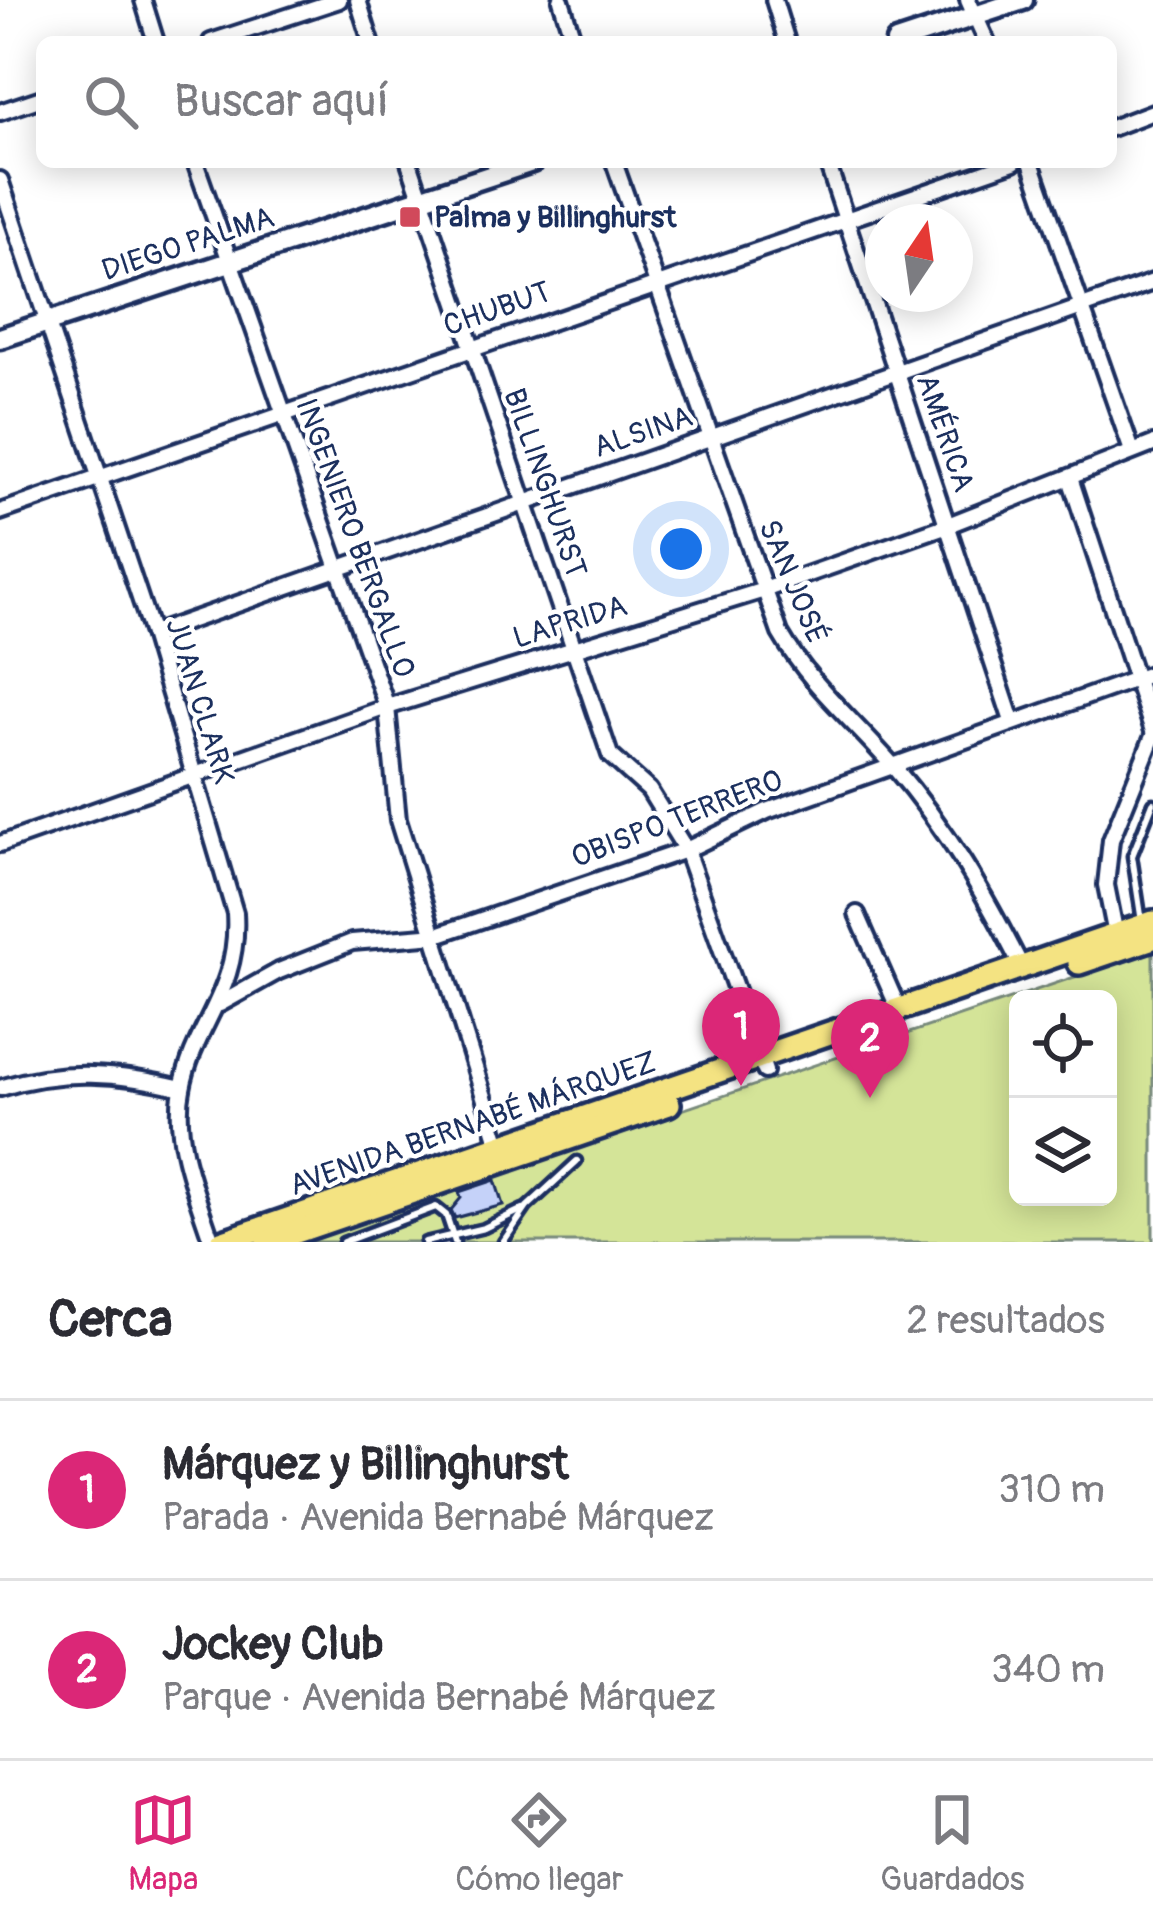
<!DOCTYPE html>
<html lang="es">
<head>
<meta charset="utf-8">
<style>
  :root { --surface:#fff; --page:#f2f2f3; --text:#2b2b33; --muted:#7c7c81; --line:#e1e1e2; --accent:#db2777 }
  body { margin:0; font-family:Pangolin,sans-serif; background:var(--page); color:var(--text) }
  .controls { position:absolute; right:36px; bottom:36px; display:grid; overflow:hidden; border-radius:18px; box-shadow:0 6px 30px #0003 }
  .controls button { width:108px; height:108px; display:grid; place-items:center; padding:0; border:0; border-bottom:3px solid var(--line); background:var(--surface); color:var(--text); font:60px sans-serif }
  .compass { position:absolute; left:865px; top:204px; width:108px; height:108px; border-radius:50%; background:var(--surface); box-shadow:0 6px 30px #0003; rotate:13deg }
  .you { position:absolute; left:681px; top:549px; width:42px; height:42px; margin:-30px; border:9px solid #fff; border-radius:50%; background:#1a73e8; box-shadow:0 0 0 18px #1a73e833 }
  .badge { display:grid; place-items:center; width:78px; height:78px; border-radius:50%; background:var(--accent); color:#fff; font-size:39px; font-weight:700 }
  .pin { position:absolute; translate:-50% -99px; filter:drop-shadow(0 3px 6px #0008) }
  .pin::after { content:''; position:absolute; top:63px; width:42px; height:36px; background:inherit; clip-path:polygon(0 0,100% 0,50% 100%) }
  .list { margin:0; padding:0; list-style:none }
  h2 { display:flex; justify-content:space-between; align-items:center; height:156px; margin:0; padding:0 48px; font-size:51px }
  h2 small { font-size:39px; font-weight:400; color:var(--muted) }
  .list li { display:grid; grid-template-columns:78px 1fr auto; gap:36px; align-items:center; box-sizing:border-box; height:180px; padding:0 48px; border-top:3px solid var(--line) }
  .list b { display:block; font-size:45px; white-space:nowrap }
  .list p { margin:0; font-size:39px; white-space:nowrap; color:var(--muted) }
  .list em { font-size:39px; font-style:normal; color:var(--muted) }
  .icon { flex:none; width:66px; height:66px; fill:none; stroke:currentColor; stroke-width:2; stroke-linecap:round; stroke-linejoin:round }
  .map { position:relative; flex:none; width:1153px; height:1242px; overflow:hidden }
  .search { position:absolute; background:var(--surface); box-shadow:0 6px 30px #0003; left:36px; right:36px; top:36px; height:132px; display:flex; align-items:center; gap:30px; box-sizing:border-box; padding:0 42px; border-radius:18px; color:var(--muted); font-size:45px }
  .sheet { height:516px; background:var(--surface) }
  nav { display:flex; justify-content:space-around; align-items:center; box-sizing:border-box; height:168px; border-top:3px solid var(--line); background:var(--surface); font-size:33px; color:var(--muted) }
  nav a { display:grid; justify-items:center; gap:6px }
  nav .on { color:var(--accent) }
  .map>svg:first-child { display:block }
</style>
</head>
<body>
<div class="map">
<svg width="1153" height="1242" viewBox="0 0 1153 1242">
  <rect width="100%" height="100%" fill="#fff"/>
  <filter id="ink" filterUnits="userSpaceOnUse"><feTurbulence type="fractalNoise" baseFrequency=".00833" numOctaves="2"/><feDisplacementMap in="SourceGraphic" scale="24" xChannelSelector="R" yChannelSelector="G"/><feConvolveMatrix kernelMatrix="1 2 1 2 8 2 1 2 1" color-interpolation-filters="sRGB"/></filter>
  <g filter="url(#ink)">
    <path fill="#d4e498" stroke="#788a7b" stroke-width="3" fill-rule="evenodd" d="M1153,944V1242H253L264,1237L295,1241L1113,964L1115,958ZM1018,999H1108V1197H1018Z"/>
    <path fill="#c5d2f9" stroke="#1b2f5e" stroke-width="3" d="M495,1180L503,1205L455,1218L451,1210L461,1198L459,1192Z"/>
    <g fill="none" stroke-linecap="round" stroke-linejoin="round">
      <defs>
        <g id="service">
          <path d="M1142,922L1132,856L1153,803"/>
          <path d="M343,1242L436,1207L446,1215L455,1242"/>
          <path d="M425,1242L484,1228L523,1209"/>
          <path d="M503,1242L527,1207L577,1161"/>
        </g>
        <g id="minor">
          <path d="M143,0L156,42"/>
          <path d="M358,0L371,42"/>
          <path d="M561,0L574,42"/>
          <path d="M774,0L787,42"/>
          <path d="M968,0L987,42"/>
          <path d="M211,42L339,0"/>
          <path d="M0,112L42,98"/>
          <path d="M1111,128L1153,112"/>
          <path d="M195,162L387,707L398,820L499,1145"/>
          <path d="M409,162L610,755L649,790L686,850L765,1071"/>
          <path d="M614,162L780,633C810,685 854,721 893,766C947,829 985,894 1022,968"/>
          <path d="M827,162L1012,721"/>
          <path d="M1031,162L1132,451"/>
          <path d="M0,180L152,634L235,913C240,992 194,1024 182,1089C172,1139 197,1195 212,1242"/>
          <path d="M1070,478L1153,731"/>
          <path d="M0,512L1014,162"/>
          <path d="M152,634L1153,282"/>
          <path d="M0,844L387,707L761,591L948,525L1153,444"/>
          <path d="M857,914L899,1010"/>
          <path d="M1116,935L1106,885L1111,840L1153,736"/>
          <path d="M220,1004L279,971L352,942L437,935L686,850L767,811L1153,673"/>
          <path d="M0,1088C62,1068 120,1073 182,1088"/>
        </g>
        <g id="secondary">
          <path d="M896,42L1023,0"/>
          <path d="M0,338L532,162"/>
        </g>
        <g id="primary">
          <path d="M1079,963L1153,938"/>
          <path d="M221,1242L1153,922"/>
          <path d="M267,1242L669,1104"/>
        </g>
      </defs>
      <use href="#service" stroke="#1b2f5e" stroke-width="15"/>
      <use href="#minor" stroke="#1b2f5e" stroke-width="22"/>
      <use href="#secondary" stroke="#1b2f5e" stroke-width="27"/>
      <use href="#primary" stroke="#1b2f5e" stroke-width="30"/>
      <use href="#service" stroke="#fff" stroke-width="6"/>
      <use href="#minor" stroke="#fff" stroke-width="14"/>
      <use href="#secondary" stroke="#fff" stroke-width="18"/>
      <use href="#primary" stroke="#f4e382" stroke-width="21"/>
    </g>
  </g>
  <rect fill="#d1495b" stroke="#fff" stroke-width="4.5" x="398" y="205" width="24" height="24" rx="6"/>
  <g text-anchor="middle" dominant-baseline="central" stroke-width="9" stroke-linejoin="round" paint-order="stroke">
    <g font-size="30" font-weight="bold" fill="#1b2f5e" stroke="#fff" text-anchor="start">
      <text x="434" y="217">Palma y Billinghurst</text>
    </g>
    <g font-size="30" fill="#1b2f5e" stroke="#fff">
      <text transform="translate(188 244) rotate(-18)">DIEGO PALMA</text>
      <text transform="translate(497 309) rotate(-19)">CHUBUT</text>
      <text transform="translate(643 432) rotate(-19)">ALSINA</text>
      <text transform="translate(945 433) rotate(71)">AMÉRICA</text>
      <text transform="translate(545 483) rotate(71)">BILLINGHURST</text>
      <text transform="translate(355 538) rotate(70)">INGENIERO BERGALLO</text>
      <text transform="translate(793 582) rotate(67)">SAN JOSÉ</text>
      <text transform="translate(570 622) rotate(-17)">LAPRIDA</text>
      <text transform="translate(200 701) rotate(73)">JUAN CLARK</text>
      <text transform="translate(677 819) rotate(-21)">OBISPO TERRERO</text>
      <text transform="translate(473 1124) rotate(-19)">AVENIDA BERNABÉ MÁRQUEZ</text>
    </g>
  </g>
</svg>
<div class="controls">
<button><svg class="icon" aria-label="locate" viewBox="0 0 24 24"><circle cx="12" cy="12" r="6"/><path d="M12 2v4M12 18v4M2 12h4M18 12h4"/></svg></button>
<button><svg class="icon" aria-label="layers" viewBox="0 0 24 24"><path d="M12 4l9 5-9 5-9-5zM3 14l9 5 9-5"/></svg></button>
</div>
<svg class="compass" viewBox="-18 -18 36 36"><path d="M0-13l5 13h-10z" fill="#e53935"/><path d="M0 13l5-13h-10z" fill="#7c7c81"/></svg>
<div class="you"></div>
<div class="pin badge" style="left:741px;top:1086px">1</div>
<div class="pin badge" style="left:870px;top:1098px">2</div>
<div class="search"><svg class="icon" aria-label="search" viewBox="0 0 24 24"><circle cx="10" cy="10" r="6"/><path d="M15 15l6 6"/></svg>Buscar aquí</div>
</div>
<section class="sheet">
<h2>Cerca<small>2 resultados</small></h2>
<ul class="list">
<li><span class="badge">1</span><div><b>Márquez y Billinghurst</b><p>Parada · Avenida Bernabé Márquez</p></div><em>310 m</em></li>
<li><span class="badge">2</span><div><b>Jockey Club</b><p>Parque · Avenida Bernabé Márquez</p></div><em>340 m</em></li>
</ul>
</section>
<nav>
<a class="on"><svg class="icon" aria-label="map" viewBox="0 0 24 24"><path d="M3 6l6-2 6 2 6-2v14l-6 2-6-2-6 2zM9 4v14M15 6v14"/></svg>Mapa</a>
<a><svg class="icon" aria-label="directions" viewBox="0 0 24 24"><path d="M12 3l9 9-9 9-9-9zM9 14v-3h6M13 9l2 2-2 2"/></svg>Cómo llegar</a>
<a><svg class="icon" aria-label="saved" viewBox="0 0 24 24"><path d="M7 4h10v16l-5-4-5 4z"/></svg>Guardados</a>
</nav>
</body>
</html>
